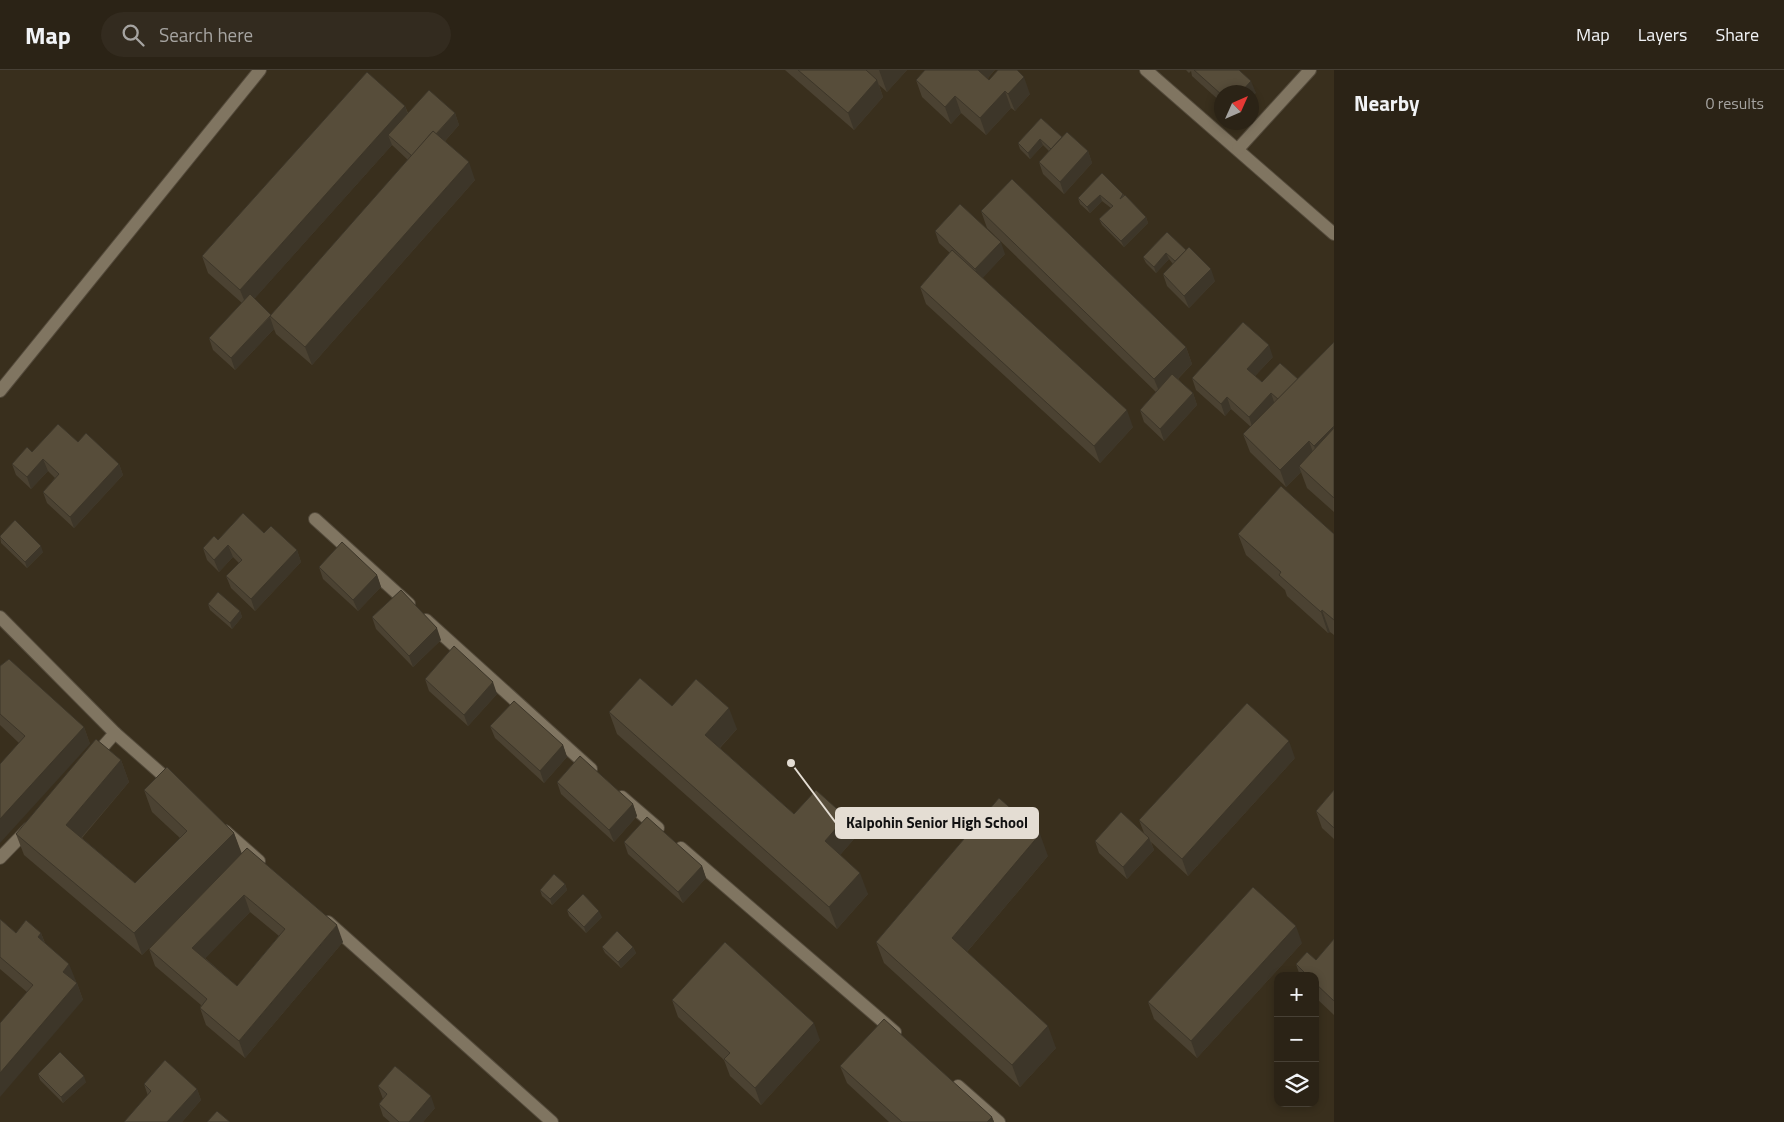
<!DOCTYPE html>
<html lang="en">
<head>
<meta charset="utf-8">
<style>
  :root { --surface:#2b2316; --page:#332b1f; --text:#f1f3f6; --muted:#a6a4a1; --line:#474035 }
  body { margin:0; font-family:"Titillium Web",sans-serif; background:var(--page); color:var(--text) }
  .controls { position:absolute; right:15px; bottom:15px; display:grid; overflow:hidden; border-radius:10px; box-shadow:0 2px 8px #0003 }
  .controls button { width:45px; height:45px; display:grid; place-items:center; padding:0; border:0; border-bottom:1px solid var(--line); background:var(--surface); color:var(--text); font:25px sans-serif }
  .compass { position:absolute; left:1214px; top:15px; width:45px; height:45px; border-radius:50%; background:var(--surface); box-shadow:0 2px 8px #0003; rotate:45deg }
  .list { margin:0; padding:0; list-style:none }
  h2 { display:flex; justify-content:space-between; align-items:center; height:65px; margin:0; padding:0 20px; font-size:21px }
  h2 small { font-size:16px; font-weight:400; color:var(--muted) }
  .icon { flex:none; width:28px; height:28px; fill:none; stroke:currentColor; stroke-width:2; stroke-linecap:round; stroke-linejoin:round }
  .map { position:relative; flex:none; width:1334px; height:1052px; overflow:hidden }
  header { display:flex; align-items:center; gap:30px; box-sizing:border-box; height:70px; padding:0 25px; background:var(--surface); border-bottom:1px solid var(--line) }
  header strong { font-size:24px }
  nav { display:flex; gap:28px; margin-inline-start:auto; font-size:18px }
  .search { width:350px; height:45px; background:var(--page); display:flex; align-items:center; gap:12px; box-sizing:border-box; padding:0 18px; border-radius:28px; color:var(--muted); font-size:19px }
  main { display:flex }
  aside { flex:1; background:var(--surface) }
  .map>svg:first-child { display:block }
</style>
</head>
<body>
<header>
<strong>Map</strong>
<div class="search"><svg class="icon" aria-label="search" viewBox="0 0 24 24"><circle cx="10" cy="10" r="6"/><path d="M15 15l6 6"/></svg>Search here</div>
<nav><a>Map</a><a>Layers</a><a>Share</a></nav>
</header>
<main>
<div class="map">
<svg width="1334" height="1052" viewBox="0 0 1334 1052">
  <rect width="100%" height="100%" fill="#392f1d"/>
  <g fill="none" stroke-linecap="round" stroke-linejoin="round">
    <defs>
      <g id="minor">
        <path d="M1146,0L1334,164"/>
        <path d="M1238,79L1310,0"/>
        <path d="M0,321L260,0"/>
        <path d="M315,449L409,534"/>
        <path d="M0,547L115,663"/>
        <path d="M426,550L591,699"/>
        <path d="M93,688L115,663L173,714"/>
        <path d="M622,727L658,758"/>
        <path d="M225,761L259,791"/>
        <path d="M681,778L895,962"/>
        <path d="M0,788L29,758"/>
        <path d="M328,852L552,1052"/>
        <path d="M958,1016L999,1052"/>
      </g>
    </defs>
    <use href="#minor" stroke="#534a3b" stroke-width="14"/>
    <use href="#minor" stroke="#807561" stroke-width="12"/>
  </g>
  <g fill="#4b4232" fill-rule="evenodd">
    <path d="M785,0H907L887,22L879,15L883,27L854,60Z"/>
    <path d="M925,0H995L988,8L989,10L1030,24L1015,41L1011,38L986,65L961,43L951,54L922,27L916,10Z"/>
    <path d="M1186,0H1239L1256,23L1222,22V33L1192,6L1191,1L1189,3Z"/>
    <path d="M405,36L408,43H455L459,55L445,71L475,110L312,295L276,264L274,259L235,300L213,280L209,268L242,233L208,203L202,186ZM392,75L408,90L271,245L254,229Z"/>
    <path d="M1041,48L1062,67L1088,81L1092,93L1064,124L1043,104L1039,92L1049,81L1043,75L1030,89L1020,79L1018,73Z"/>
    <path d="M1102,103L1146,147L1148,153L1124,177L1102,155L1099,149L1111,138L1102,131L1090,143L1080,134L1078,128Z"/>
    <path d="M981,141L1186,277L1192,294L1178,309L1193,323L1197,335L1164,371L1144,352L1140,340L1156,322L987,158Z"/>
    <path d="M935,161L1005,184L982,208L1133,357L1100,393L926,234L920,217L950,183L939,173Z"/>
    <path d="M1167,162L1215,211L1189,238L1167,216L1163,204L1173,194L1169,189L1156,203L1146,193L1143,187Z"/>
    <path d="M1334,272V442L1307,418L1301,402L1286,417L1250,382L1243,364L1251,357L1231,339L1225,346L1196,320L1192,308L1273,287L1255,306L1262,312L1298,309Z"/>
    <path d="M78,372L119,394L123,405L74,458L47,433L43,422L55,408L48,401L31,419L16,405L12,394L32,382Z"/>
    <path d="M264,463L297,480L301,492L255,541L231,518L226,506L239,493L233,487L219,502L207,490L203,478L218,470Z"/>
    <path d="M1238,464H1334V565L1330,562L1328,563L1287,526L1285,520L1246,485Z"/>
    <path d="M0,466L43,482L27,498L1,473Z"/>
    <path d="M319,497L377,505L381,517L358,541L323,509Z"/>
    <path d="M208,534L240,541L242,547L232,559L210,540Z"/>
    <path d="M372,547L441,570L413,597L376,559Z"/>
    <path d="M0,596L84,657L90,674L19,673L0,655Z"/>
    <path d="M425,609L497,624L468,656L429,621Z"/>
    <path d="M672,636L737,659L720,678L794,744L854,769L840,785L868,824L837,859L617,664L609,642Z"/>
    <path d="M490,656L563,675L567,687L544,713L495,668Z"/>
    <path d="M1295,688L1188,806L1151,772L1154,780L1127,809L1099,783L1095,771L1144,763L1139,750Z"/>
    <path d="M121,690L129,712L82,768L135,813L180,768L152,742L144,720L234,763L241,784L343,872L245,988L206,955L200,938L201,935L155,896L149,879L194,833L142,885L24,785L16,764ZM250,842L279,866L237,916L205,888Z"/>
    <path d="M557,712L633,734L637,746L614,772L561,724Z"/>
    <path d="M1334,720V769L1322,758L1316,741Z"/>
    <path d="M624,772L702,796L706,808L683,833L628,784Z"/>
    <path d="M1048,786L967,882L1056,978L1020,1017L884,893L876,872Z"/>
    <path d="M565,814L567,820L552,835L542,826L540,820Z"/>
    <path d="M567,840L602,847L586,863L569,846Z"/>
    <path d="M0,849L16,863H41L45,873L76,911L75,912L77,913L83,930L27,922L0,899Z"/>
    <path d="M1334,869V945L1315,927V906H1300L1296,894L1316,890Z"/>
    <path d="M1302,873L1197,988L1154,949L1148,932Z"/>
    <path d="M602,877H633L636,883L621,898L605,883Z"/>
    <path d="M672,930L820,970L761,1035L730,1006L724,990L678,947Z"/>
    <path d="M840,996L992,1047L994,1052H889L847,1013Z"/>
    <path d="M38,1004L86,1012L63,1033L40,1010Z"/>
    <path d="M144,1014L197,1019L201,1030L182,1052H124L148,1026Z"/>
    <path d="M378,1016L435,1038L423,1052H390L383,1046L379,1034L383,1029Z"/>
  </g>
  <g fill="#3d3629">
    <path d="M879,0H907L887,22Z"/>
    <path d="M976,0H995L982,14Z"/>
    <path d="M1024,7L1030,24L1015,41L1008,24Z"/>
    <path d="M877,10L883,27L854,60L848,43Z"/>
    <path d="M1251,11L1256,23L1252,27V22H1241Z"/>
    <path d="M1005,21L1011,38L986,65L980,48Z"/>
    <path d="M955,26L961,43L951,54L945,37Z"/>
    <path d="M405,36L411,54L388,65L392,75L247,237L240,220Z"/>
    <path d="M455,43L459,55L419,100L415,89Z"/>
    <path d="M1040,69L1043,75L1030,89L1028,83Z"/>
    <path d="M1088,81L1092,93L1064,124L1060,112Z"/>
    <path d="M469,92L475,110L312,295L305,277Z"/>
    <path d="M1100,125L1102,131L1090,143L1087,137Z"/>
    <path d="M1146,147L1148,153L1124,177L1121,171Z"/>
    <path d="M1001,172L1005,184L980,211L975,199Z"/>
    <path d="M1166,183L1169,189L1156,203L1154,197Z"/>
    <path d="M1211,199L1215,211L1189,238L1184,226Z"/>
    <path d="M270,247L274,259L235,300L231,288Z"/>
    <path d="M1269,275L1273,287L1251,310L1247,299Z"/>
    <path d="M1186,277L1192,294L1161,326L1154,309Z"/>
    <path d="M1193,323L1197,335L1164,371L1160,359Z"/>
    <path d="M1271,323L1275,335L1253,359L1249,347Z"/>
    <path d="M1227,327L1231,339L1225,346L1221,334Z"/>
    <path d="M1127,340L1133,357L1100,393L1094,376Z"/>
    <path d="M1334,356V379L1320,393L1314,376Z"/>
    <path d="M1309,371L1315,388L1299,396L1301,402L1286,417L1280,400Z"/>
    <path d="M43,389L48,401L31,419L27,407Z"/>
    <path d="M119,394L123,405L74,458L70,447Z"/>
    <path d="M228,475L233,487L219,502L214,490Z"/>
    <path d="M41,476L43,482L27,498L25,492Z"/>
    <path d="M297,480L301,492L255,541L251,529Z"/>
    <path d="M377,505L381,517L358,541L353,530Z"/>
    <path d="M1322,540L1330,562L1328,563L1321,542Z"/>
    <path d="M240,541L242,547L232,559L230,553Z"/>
    <path d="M437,558L441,570L413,597L409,586Z"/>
    <path d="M493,612L497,624L468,656L464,645Z"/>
    <path d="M729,638L737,659L712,686L705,665Z"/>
    <path d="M84,657L90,674L0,773V749Z"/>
    <path d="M1289,671L1295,688L1188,806L1182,789Z"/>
    <path d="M563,675L567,687L544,713L540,701Z"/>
    <path d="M121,690L129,712L74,776L66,755Z"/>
    <path d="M633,734L637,746L614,772L609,760Z"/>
    <path d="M846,747L854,769L833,793L825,771Z"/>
    <path d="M234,763L242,784L142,885L134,863Z"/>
    <path d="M1040,764L1048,786L960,890L952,868Z"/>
    <path d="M1149,768L1154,780L1127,809L1123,797Z"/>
    <path d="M702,796L706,808L683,833L678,822Z"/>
    <path d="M860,803L868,824L837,859L829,837Z"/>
    <path d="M565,814L567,820L552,835L550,829Z"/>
    <path d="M244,825L250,842L199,895L192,878Z"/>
    <path d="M599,841L602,847L586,863L584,857Z"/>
    <path d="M337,855L343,872L245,988L239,971Z"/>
    <path d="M1296,856L1302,873L1197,988L1191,971Z"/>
    <path d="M41,863L47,880L38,867Z"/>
    <path d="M633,877L636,883L621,898L618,892Z"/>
    <path d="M69,894L76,911L69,919L63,902Z"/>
    <path d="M77,913L83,930L0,1027V1003Z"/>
    <path d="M814,953L820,970L761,1035L755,1018Z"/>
    <path d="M1048,956L1056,978L1020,1017L1012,995Z"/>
    <path d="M84,1006L86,1012L63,1033L61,1027Z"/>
    <path d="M197,1019L201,1030L182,1052H167Z"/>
    <path d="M431,1026L435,1038L423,1052H409Z"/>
    <path d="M992,1047L994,1052H987Z"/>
  </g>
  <g fill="#574d3a" stroke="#3d3629" fill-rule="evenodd">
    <path d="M798,0H866L877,10L848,43Z"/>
    <path d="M925,0H978L989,10L998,0H1017L1024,7L1008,24L1005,21L980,48L955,26L945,37L916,10Z"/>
    <path d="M1194,0H1239L1251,11L1241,22H1222V25Z"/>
    <path d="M367,2L405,36L240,220L202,186Z"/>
    <path d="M429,20L455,43L436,64L433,61L412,86L388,65Z"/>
    <path d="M1041,48L1062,67L1051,79L1040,69L1028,83L1018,73Z"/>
    <path d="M433,61L469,92L305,277L270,246Z"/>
    <path d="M1067,62L1088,81L1060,112L1039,92Z"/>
    <path d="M1102,103L1123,124L1120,129L1125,125L1146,147L1121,171L1099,149L1113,136L1100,125L1087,137L1078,128Z"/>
    <path d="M1012,109L1186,277L1154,309L981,141Z"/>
    <path d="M960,134L1001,172L975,199L935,161Z"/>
    <path d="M1167,162L1186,180L1175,191L1166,183L1154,197L1143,187Z"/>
    <path d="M1189,177L1211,199L1184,226L1163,204Z"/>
    <path d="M952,180L1127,340L1094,376L920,217Z"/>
    <path d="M250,224L271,245L231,288L209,268Z"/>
    <path d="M1243,252L1269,275L1247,299L1262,312L1280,293L1298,309L1278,329L1271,323L1249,347L1227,327L1221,334L1192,308Z"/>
    <path d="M1334,272V356L1314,376L1309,371L1280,400L1243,364Z"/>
    <path d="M1172,304L1193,323L1160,359L1140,340Z"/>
    <path d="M58,354L78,372L86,363L119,394L70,447L43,422L59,404L43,389L27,407L12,394L27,377L32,382Z"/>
    <path d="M1334,358V428L1299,396Z"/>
    <path d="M1281,416L1334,464V550L1322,540L1321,542L1279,505L1281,502L1238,464Z"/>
    <path d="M243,443L264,463L271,456L297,480L251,529L226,506L242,490L228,475L214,490L203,478L214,466L218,470Z"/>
    <path d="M15,450L41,476L25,492L0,467V466Z"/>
    <path d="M342,472L377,505L353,530L319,497Z"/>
    <path d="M401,520L437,558L409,586L372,547Z"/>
    <path d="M218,522L240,541L230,553L208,534Z"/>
    <path d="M454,576L493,612L464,645L425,609Z"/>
    <path d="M9,589L84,657L0,749V694L25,666L0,644V596Z"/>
    <path d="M640,608L672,636L696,609L729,638L705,665L794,744L816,720L846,747L825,771L860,803L829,837L609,642Z"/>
    <path d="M514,631L563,675L540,701L490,656Z"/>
    <path d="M1247,633L1289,671L1182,789L1139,750Z"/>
    <path d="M96,669L121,690L66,755L135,813L187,761L144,720L167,697L234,763L134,863L16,764Z"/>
    <path d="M580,686L633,734L609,760L557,712Z"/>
    <path d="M1334,720V758L1316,741Z"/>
    <path d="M999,728L1040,764L952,868L1048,956L1012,995L876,872Z"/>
    <path d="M1121,742L1149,768L1123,797L1095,771Z"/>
    <path d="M647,747L702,796L678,822L624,772Z"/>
    <path d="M247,778L337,855L239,971L200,938L207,929L149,879ZM244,825L285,859L237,916L192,878Z"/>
    <path d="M554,804L565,814L550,829L540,820Z"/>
    <path d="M1253,817L1296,856L1191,971L1148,932Z"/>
    <path d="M583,824L599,841L584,857L567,840Z"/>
    <path d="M0,849L16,863L26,850L41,863L38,867L69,894L63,902L77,913L0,1003V953L33,915L0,887Z"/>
    <path d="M617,861L633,877L618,892L602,877Z"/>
    <path d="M1334,869V931L1315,913V906H1308L1296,894L1307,882L1316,890Z"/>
    <path d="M725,872L814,953L755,1018L724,989L730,983L672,930Z"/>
    <path d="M884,949L992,1047L987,1052H902L840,996Z"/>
    <path d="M60,982L84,1006L61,1027L38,1004Z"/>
    <path d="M165,990L197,1019L167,1052H124L151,1021L144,1014Z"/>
    <path d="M395,996L431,1026L409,1052H399L379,1034L387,1024L378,1016Z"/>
    <path d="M217,1041L230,1052H207Z"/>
  </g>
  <path fill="none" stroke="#e4ddd3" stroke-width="2" d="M791 693L836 753"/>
  <circle fill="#e4ddd3" stroke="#392f1d" stroke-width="2" cx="791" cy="693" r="5"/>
  <rect fill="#e4ddd3" stroke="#e4ddd3" stroke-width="2" x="836" y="738" width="202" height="30" rx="5"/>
  <g font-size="15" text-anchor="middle" font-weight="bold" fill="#111">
    <text x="937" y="758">Kalpohin Senior High School</text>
  </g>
</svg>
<div class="controls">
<button>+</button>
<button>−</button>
<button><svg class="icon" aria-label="layers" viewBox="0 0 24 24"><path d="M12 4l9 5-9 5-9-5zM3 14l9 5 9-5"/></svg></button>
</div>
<svg class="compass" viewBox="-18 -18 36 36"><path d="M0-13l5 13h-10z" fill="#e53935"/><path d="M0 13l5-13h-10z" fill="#a6a4a1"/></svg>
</div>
<aside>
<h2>Nearby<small>0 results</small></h2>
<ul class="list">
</ul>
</aside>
</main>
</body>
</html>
